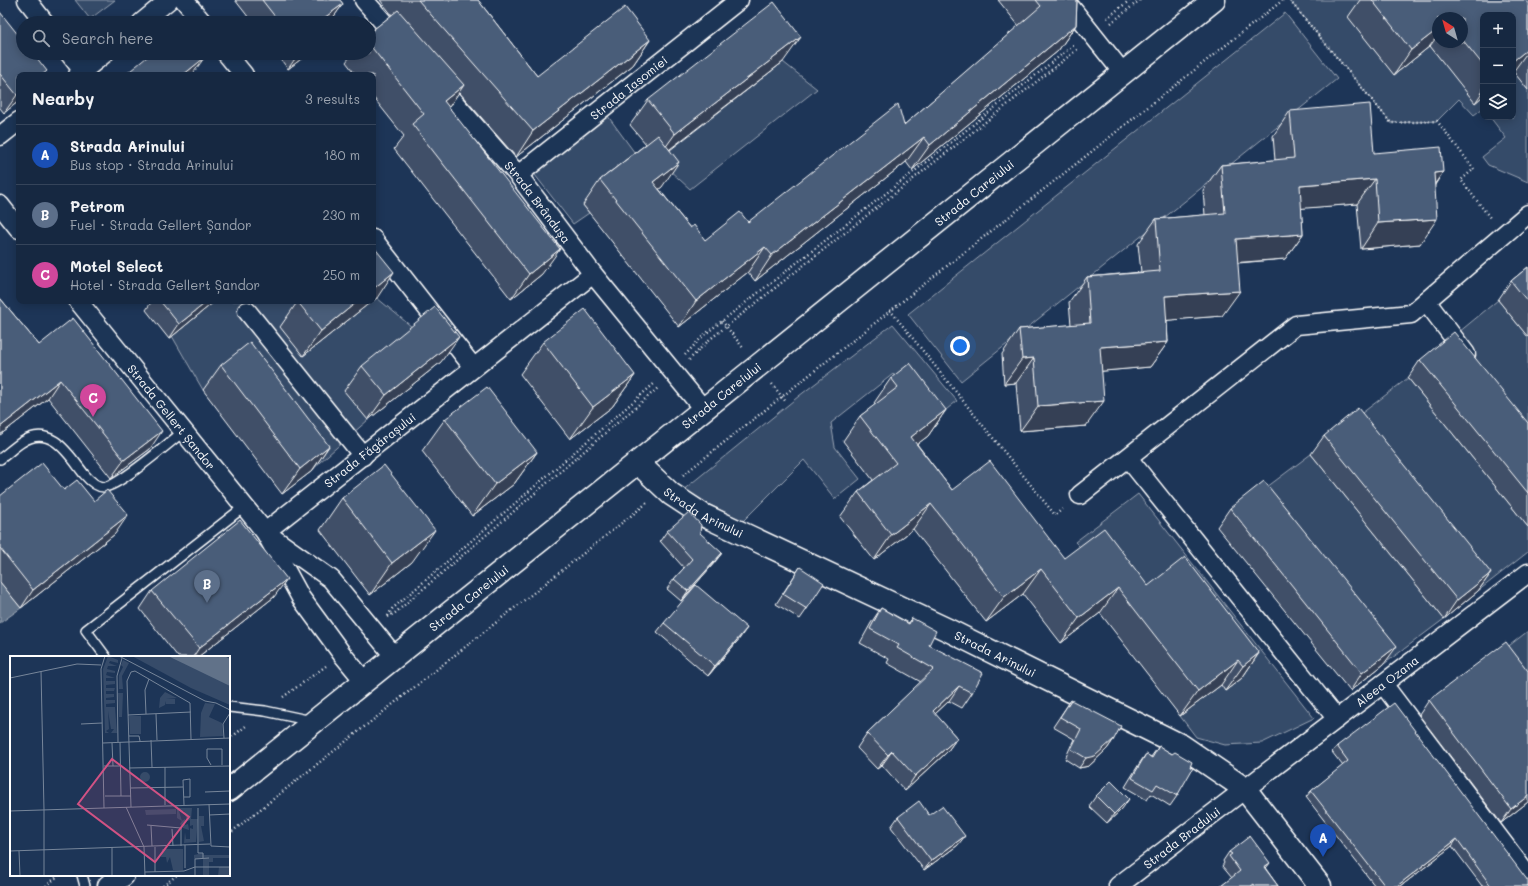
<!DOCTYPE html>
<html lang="en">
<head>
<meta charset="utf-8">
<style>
  :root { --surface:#162841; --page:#1f3048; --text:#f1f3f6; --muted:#9ea6b1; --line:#35445a; --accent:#95b2f1 }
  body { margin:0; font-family:Mali,sans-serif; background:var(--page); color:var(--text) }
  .controls { position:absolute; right:12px; top:12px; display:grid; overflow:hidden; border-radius:8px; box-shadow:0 2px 10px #0003 }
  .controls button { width:36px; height:36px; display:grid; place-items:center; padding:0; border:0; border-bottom:1px solid var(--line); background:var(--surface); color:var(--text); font:20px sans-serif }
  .compass { position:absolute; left:1432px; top:12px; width:36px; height:36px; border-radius:50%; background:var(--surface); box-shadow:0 2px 10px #0003; rotate:323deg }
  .you { position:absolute; left:960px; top:346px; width:14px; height:14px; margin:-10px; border:3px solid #fff; border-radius:50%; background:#1a73e8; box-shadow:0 0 0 6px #1a73e833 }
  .badge { display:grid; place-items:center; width:26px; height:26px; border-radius:50%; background:var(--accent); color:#fff; font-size:13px; font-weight:700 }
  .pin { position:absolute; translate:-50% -33px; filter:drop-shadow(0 1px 2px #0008) }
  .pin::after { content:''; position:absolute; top:21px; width:14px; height:12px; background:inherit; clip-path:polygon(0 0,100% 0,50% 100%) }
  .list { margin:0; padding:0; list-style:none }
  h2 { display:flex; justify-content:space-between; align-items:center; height:52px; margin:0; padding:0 16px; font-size:17px }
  h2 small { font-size:13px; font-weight:400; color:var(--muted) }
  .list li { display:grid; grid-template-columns:26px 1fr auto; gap:12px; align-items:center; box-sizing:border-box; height:60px; padding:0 16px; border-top:1px solid var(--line) }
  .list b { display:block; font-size:15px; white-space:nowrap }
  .list p { margin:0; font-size:13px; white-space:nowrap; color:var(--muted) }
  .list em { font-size:13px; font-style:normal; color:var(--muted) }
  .icon { flex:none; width:22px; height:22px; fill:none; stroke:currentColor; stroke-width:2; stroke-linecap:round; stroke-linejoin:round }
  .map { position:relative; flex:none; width:1528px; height:886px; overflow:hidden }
  .search { position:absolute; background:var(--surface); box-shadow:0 2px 10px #0003; left:16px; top:16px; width:360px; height:44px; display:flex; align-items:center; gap:10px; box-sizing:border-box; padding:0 14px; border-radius:22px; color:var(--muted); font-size:15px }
  .panel { position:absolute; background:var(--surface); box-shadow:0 2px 10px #0003; left:16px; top:72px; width:360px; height:232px; border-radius:8px }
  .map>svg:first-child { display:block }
</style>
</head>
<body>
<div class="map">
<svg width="1528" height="886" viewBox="0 0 1528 886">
  <rect width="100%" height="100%" fill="#1d3557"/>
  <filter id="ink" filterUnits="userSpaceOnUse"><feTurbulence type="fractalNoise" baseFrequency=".025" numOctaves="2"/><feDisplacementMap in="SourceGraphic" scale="8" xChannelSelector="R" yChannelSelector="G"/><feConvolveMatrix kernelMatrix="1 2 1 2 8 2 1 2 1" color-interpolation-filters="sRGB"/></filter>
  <g filter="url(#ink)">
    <g fill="#364b69" stroke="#9aa5b4">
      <path d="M75,0H115L90,19Z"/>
      <path d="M1292,0H1392L1420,33L1475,102L1483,96V108L1474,115L1459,99L1437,121L1391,123L1290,1Z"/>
      <path d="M1285,13L1337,79L961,381L908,314Z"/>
      <path d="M783,62L817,89L690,189L657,159Z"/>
      <path d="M1513,71L1528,90V182L1488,165L1482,157L1506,138L1490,117H1513Z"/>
      <path d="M602,108L640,160L583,205L589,213L573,224L528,166Z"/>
      <path d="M377,298L418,332L368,420L320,462L312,471L203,390L172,336L215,301H373Z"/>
      <path d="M1498,300L1528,337V431L1453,337Z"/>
      <path d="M893,324L957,401L931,422L893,374L831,423L835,447L860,479L835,499L804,460L743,521L682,491L799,396Z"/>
      <path d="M1408,378L1528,527V552L1478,591L1345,426Z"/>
      <path d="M1311,454L1444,619L1384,664L1251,499Z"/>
      <path d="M1138,494L1314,718L1262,743L1225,745L1196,737L1180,716L1217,680L1242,678L1149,596L1086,553L1075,542Z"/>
      <path d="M1528,631V680L1496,656Z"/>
    </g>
    <path fill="#617289" stroke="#a0aab8" d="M0,582L21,608L0,623Z"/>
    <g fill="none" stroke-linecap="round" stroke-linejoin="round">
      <defs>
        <g id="lane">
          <path d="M0,459C7,454 14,447 22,442C51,423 69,455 84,474C89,480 96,487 104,487C118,487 170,442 184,431"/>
          <path d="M106,657L86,630L245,506"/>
          <path d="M229,707L265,711L312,721"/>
          <path d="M82,875L85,886"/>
        </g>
        <g id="street">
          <path d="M27,0L45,23"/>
          <path d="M184,0L203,23"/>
          <path d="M364,0L399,40"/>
          <path d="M1065,0L1123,73"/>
          <path d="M141,23L169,0"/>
          <path d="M69,53L83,71"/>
          <path d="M226,53L244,75"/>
          <path d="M78,75L105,53"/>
          <path id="s1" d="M437,83L518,175L593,274L704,410"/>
          <path d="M0,136L19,121"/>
          <path id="s2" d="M518,175L739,0"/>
          <path d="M0,205L19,229"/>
          <path d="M373,239L473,367"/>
          <path id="s3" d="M78,301L265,532L301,598L342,654L365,682"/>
          <path d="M1426,301L1466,354"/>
          <path d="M247,311L363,456"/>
          <path d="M1128,458L1337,719"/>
          <path d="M1080,495L1296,325L1411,314L1528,214"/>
          <path id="s4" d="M265,532L593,274"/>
          <path d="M269,535L331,579L395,657"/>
          <path d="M1383,684L1528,876"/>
          <path id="s5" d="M1118,886L1528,573"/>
        </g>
        <g id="secondary">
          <path id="s6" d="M638,463L671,494L703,515L948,630L1182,746L1245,789L1320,886"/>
        </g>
        <g id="primary">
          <path id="s7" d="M229,790L1214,0"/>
          <path d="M109,886L123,875"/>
        </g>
      </defs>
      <use href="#lane" stroke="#fff" stroke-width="12"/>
      <use href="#street" stroke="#fff" stroke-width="21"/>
      <use href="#secondary" stroke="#fff" stroke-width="25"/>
      <use href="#primary" stroke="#fff" stroke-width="25"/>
      <g stroke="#fff" stroke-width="2.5" stroke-dasharray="1 3" stroke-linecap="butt">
        <path d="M1290,1L1391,123L1437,121L1474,169L1461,180L1491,219"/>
        <path d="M1107,18L1130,0"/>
        <path d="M1111,23L1140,0"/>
        <path d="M890,310L1055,515L1064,508"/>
        <path d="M722,321L744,349"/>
        <path d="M685,355L704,335L916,170L1075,44"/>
        <path d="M689,360L709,340L1078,49"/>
        <path d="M772,384L786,402"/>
        <path d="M683,475L1283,0"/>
        <path d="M388,616L392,609L655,383"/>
        <path d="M388,617L395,613L658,388"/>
        <path d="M283,697L326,666"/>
        <path d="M229,739L246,726"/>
        <path d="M229,834L647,503"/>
        <path d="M46,886L59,875"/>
        <path d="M163,886L177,875"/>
      </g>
      <use href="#lane" stroke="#1d3557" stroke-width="9"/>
      <use href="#street" stroke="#1d3557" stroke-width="18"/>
      <use href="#secondary" stroke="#1d3557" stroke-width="22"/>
      <use href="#primary" stroke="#1d3557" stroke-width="22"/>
    </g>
    <g fill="#405068" stroke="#fff" fill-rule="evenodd">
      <path d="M235,0H340L343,4L329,23H253Z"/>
      <path d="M380,0H478L537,76L650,40L633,65L516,157L459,92L449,107L542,274L511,299L394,149L404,136L373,97V75H356L346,62L353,53H369V33L392,15Z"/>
      <path d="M998,0H1077L1076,25L1058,51L912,170L906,162L755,281L748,272L679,327L583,205L600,180L646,144L630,125L648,100L783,62L670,150L662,187L659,189L690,228L705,240L748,222L904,125L1019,26Z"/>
      <path d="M1360,0H1527L1528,2V90L1513,71L1483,15V96L1475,103L1430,46L1394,75L1348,17ZM1438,18H1462V42H1438Z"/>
      <path d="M0,12L19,75V101L4,113L0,108Z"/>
      <path d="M276,53H309L288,69Z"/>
      <path d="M1290,111L1374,153L1443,172L1435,185L1420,244L1361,249L1357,204L1301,208L1303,234L1285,259L1238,263L1222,316L1167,320L1168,342L1150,367L1102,371L1086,426L1020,431L1016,383L1004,384L1002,354L1019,329L1071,325L1069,302L1087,277L1141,272L1138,244L1156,219L1205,215L1203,190L1221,165L1275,160L1273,136Z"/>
      <path d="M1528,267V337L1498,300L1511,281Z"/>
      <path d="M0,298L39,345L150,449L111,478L48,398L0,435Z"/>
      <path d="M152,301H215L169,339L146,310Z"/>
      <path d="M298,301H372L303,356L280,327Z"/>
      <path d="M543,342L635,375L612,407L570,439L520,374Z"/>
      <path d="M1420,360L1528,423V527L1408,378Z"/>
      <path d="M441,362L368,420L344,391L362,366Z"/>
      <path d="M221,365L329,446L312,471L282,494L203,390Z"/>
      <path d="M891,378L946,410L928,436L917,444L952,490L1064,558L1148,586L1259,653L1242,678L1225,691L1221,685L1180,716L1100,613L1061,643L1023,594L986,622L913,529L874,560L840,517L858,492L873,480L843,441L860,416L875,405L874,403Z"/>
      <path d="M445,419L537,452L514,484L472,516L422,451Z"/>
      <path d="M1324,436L1491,573L1478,591L1444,619L1311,454Z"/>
      <path d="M64,490L115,534L21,608L0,582V496Z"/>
      <path d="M342,498L412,562L370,595L320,530Z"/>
      <path d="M1230,508L1384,664L1350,691L1217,527Z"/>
      <path d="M667,531L700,533L715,562L681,601L667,589L674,579L684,568L660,541Z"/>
      <path d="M800,567L807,609L800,619L776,604Z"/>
      <path d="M152,591L274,597L198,657H178L140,609Z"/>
      <path d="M881,608L909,623L912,618L929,645L972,693L962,708L949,701L935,714L957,738L947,752L905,791L882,765L877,769L857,748L867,733L921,682L887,663L889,659L860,643L871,623Z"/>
      <path d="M664,623L740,638L708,676L657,632Z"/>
      <path d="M1071,700L1114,739L1107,749L1089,766L1079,768L1065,759L1074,739L1053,727Z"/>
      <path d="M1429,700L1528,802L1501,823L1419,715Z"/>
      <path d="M1159,746L1190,767L1177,796L1170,806L1151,794L1147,800L1125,787L1139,764L1146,754L1151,757Z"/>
      <path d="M1337,746L1528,886H1482L1452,846L1401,886H1375L1306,797L1311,791L1343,766L1332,752Z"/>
      <path d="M1096,796L1122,809L1107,823L1089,806Z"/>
      <path d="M929,815L958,845L924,870L891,827L898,817Z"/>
      <path d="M1229,852L1266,869L1278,886H1221L1232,878L1222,866L1224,863L1223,861Z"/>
    </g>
    <g fill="#344155" stroke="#fff">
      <path d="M343,4L330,22L329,23H319L320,21Z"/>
      <path d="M1076,25L1058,51L912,170L930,145Z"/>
      <path d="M1438,29V35L1430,46L1394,75L1411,50Z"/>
      <path d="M801,37L783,62L657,159L675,134Z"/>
      <path d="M650,40L633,65L516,157L533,131Z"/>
      <path d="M1528,49V51L1513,72V61Z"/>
      <path d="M299,53H309L288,69Z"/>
      <path d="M204,58L194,72L191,75H183Z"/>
      <path d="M464,85L447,110L444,101Z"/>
      <path d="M1483,91V96L1475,103Z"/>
      <path d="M19,93V101L4,113L17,95Z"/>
      <path d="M924,137L906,162L755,281L772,255Z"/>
      <path d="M679,162L662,187L636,207L653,182Z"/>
      <path d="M1443,172L1426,197L1434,173Z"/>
      <path d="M1375,179L1357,204L1282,210L1300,185Z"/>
      <path d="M1437,219L1420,244L1361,249L1378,223Z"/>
      <path d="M1303,234L1285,259L1218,264L1236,239Z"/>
      <path d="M765,247L748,272L679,327L696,301Z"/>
      <path d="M560,249L542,274L511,299L529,274Z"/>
      <path d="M394,272L377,298L373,300V289Z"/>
      <path d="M1240,291L1222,316L1147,322L1165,296Z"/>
      <path d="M208,301H215L169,339L179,324Z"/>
      <path d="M358,301H372L303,356L321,331Z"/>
      <path d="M459,337L441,362L368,420L386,395Z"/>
      <path d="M1168,342L1150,367L1082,373L1100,347Z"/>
      <path d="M1034,358L1016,383L1004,384L1022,359Z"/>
      <path d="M635,375L612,407L570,439L593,407Z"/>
      <path d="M60,380L48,398L0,435V427Z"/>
      <path d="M1104,401L1086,426L1020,431L1038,406Z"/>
      <path d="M946,410L928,436L895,461L911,437Z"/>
      <path d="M162,431L150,449L111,478L124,460Z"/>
      <path d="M329,446L312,471L282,494L300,469Z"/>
      <path d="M537,452L514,484L472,516L495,484Z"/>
      <path d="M931,504L913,529L874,560L891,535Z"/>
      <path d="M128,515L115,534L21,608L33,590Z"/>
      <path d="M435,530L412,562L370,595L392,563Z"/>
      <path d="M722,553L715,562L681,601L688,591Z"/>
      <path d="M1041,569L1023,594L986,622L1004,597Z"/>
      <path d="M1491,573L1478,591L1444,619L1457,600Z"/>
      <path d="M287,579L274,597L198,657H193L199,648Z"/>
      <path d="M1118,588L1100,613L1061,643L1079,618Z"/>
      <path d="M747,628L740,638L708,676L715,666Z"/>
      <path d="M1397,646L1384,664L1350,691L1362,673Z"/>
      <path d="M1259,653L1242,678L1225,691L1243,666Z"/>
      <path d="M1238,660L1221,685L1180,716L1198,691Z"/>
      <path d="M959,686L949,701L922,726L933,711Z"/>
      <path d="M957,738L947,752L905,791L915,776Z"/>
      <path d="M1114,739L1107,749L1089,766L1079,768L1086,758Z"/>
      <path d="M892,751L882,765L877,769L888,755Z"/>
      <path d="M1528,796V802L1501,823L1511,809Z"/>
      <path d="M1129,799L1122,809L1107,823L1114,814Z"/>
      <path d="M965,836L958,845L924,870L931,861Z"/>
      <path d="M1457,839L1452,846L1401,886H1397Z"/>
      <path d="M1270,863L1263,872L1264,867Z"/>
    </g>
    <g fill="#4a5d79" stroke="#fff">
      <path d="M262,0H340L343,4L320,21L321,23H280Z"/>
      <path d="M418,0H478L537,76L625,7L650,40L533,131Z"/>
      <path d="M1036,0H1077L1076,25L930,145L924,137L772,255L765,247L696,301L600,180L658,135L679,162L653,182L690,228L694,225L705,240L740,212L748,222L898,104L904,125L1041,6Z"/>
      <path d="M1372,0H1527L1528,2V49L1513,61V15H1483V65L1462,39V18H1438V29L1411,50Z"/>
      <path d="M774,2L801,37L675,134L648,100Z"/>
      <path d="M398,10L464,85L444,101L560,249L529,274L412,124L424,114L369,44V33Z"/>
      <path d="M0,12L23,41V53H33L47,71L42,75H19V93L17,95L0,74Z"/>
      <path d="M152,53H200L204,58L183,75H125Z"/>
      <path d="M1370,104L1374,153L1441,147L1443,172L1434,173L1437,219L1378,223L1375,179L1300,185L1303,234L1236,239L1240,291L1165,296L1168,342L1100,347L1104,401L1038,406L1034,358L1022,359L1019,329L1090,323L1087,277L1160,271L1156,219L1225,213L1221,165L1294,158L1290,111Z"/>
      <path d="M373,246L394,272L373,289Z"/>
      <path d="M1528,267V302L1511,281Z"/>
      <path d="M0,298L39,345L73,318L162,431L124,460L60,380L0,427Z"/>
      <path d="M160,301H208L179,324Z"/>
      <path d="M297,301H358L321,331Z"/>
      <path d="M435,307L459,337L386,395L362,366Z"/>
      <path d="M585,309L635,375L593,407L543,342Z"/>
      <path d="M1454,332L1528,423V493L1420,360Z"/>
      <path d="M250,342L329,446L300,469L221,365Z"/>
      <path d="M910,363L946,410L911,437L952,490L990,461L1064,558L1104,528L1148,586L1185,557L1259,653L1243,666L1238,660L1198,691L1118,588L1079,618L1041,569L1004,597L931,504L891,535L858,492L896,463L860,416L898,387L891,378Z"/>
      <path d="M487,387L537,452L495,484L445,419Z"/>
      <path d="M1358,408L1491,573L1457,600L1324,436Z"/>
      <path d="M42,463L64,490L77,480L94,501L107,490L128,515L33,590L0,548V496Z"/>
      <path d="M384,465L435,530L392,563L342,498Z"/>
      <path d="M1264,481L1397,646L1362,673L1230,508Z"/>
      <path d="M689,512L701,525L700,533L722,553L688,591L674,579L692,559L667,531Z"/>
      <path d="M240,520L287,579L199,648L152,591Z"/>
      <path d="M800,567L824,583L807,609L783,594Z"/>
      <path d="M696,585L747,628L715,666L664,623Z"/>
      <path d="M881,608L909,624L912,618L936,631L929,645L983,673L972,693L959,686L933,711L957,738L915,776L892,751L888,755L867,733L934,669L897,648L899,645L870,629Z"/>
      <path d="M1506,642L1528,671V796L1511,809L1429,700Z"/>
      <path d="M1071,700L1121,726L1114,739L1095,756L1086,758L1071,749L1081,729L1060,717Z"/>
      <path d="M1394,703L1528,881V886H1491L1457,839L1397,886H1385L1311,791L1348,761L1337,746Z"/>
      <path d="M1159,746L1172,754L1175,752L1192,762L1190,767L1193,768L1177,796L1157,784L1153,790L1132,778L1146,754L1152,758Z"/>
      <path d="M1111,781L1129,799L1114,814L1096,796Z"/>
      <path d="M919,801L929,815L942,806L965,836L931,861L898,817Z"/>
      <path d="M1250,836L1270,863L1264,867L1278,886H1255L1254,884L1251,886H1221L1240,871L1229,856L1232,854L1229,852Z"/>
    </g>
  </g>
  <g text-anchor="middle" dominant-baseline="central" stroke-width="3" stroke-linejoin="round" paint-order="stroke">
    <g font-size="12" fill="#fff" stroke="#1d3557">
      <text stroke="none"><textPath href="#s2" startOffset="141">Strada Iasomiei</textPath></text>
      <text stroke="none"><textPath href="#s7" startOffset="955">Strada Careiului</textPath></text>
      <text stroke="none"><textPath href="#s1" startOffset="156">Strada Brândușa</textPath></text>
      <text stroke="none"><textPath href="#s7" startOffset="631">Strada Careiului</textPath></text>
      <text stroke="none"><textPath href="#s3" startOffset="149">Strada Gellert Șandor</textPath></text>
      <text stroke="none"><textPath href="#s4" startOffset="133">Strada Făgărașului</textPath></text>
      <text stroke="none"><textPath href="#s6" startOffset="83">Strada Arinului</textPath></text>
      <text stroke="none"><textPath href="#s7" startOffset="307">Strada Careiului</textPath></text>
      <text stroke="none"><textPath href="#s6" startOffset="407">Strada Arinului</textPath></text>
      <text stroke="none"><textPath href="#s5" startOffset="338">Aleea Ozana</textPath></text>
      <text stroke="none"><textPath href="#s5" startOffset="80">Strada Bradului</textPath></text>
    </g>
  </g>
  <g transform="translate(10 656)">
    <rect width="220" height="220" fill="#1d3557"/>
    <path d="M98,0L108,4V7L100,5L99,7L107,10H98L97,13L105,15V17L97,16L96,19L105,22H96V25H105V28L96,29V32H105L104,35H96V38H104V41L96,42V44H105V47L96,48V51H105L107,77H101L104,73H101L98,55L99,73L96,75L99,77H95L93,13ZM122,0H220V49L181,32ZM113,4L119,7L112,20L113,33H109V19L113,11L111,9ZM155,36L167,42L156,43H165V48H156V45L155,49L149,52L150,42ZM108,37H113L112,61H109ZM195,47L205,48L199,61L212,67L213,80L190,81L191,57ZM119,60H131V78H120ZM130 121a5 5 0 1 1 10 0a5 5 0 1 1-10 0ZM167,152H182L181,163H188L186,186L174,187L175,176L176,183H180V172L183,173V169L180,170V164L177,165L174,155H169L172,165L175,163V169L178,168L179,174L173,172L170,168L172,165L167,162ZM166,153V158L136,159L135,154ZM189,160H194V170H191L194,185L189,186ZM152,193H173V214H163L160,201L157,207L156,201H151ZM193,197L194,199H220V202H203V206H199V220H193V203H184V199ZM209,211H220L219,220H208Z" fill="#364b69"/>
    <path d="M158,0H214L220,3V30Z" fill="#617289"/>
    <path fill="none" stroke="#77869a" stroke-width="1" d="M109,0L195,45L206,47L220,54M31,15L34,154M0,22L67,8L91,9M136,58L135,34L139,23M146,58L147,84M118,59L181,56M71,68L92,67M119,80H129L130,85M214,82L213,68L220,57M141,84L142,111M108,86L107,20L112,2M110,86L111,140M93,87L220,82M102,87L103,110M201,109L197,102V93H212V109M94,110H111M155,111V149M119,112L220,110M121,132L173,131M195,136L220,135M95,140H121M174,141H180V123L173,124L174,149M199,148L201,190L220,191M116,151L134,191L135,220M121,151L117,25L121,16L125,15L180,47L181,83M94,152L91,13L95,0M188,152V197H193V202M0,155L220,148M199,159L220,158M137,169L171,172V190M141,170L142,190M162,173L163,190M175,189V212M102,191V220M145,191V216M0,195L200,188M9,195L10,220M135,216L174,215L185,211H220M34,220V154M185,220V203L199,202"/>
    <path fill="#d15284" fill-opacity="0.15" stroke="#d15284" stroke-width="2" d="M102,103L179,161L145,206L68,148Z"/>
    <rect width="220" height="220" fill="none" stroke="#fff" stroke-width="2"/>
  </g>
</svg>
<div class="controls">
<button>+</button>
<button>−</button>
<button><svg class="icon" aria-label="layers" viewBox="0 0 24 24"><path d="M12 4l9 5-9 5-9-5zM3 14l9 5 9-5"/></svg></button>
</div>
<svg class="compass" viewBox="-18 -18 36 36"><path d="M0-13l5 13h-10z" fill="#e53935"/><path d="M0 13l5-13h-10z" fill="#9ea6b1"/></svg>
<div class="you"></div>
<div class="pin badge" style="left:1323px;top:857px;background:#1a4fb4">A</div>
<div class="pin badge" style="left:207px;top:603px;background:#5c6f8a">B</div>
<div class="pin badge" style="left:93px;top:417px;background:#d1479c">C</div>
<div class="search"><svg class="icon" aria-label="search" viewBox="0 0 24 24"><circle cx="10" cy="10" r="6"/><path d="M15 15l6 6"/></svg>Search here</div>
<section class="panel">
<h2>Nearby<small>3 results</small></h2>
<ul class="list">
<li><span class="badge" style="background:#1a4fb4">A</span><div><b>Strada Arinului</b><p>Bus stop · Strada Arinului</p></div><em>180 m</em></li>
<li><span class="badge" style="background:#5c6f8a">B</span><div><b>Petrom</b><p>Fuel · Strada Gellert Șandor</p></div><em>230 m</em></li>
<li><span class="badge" style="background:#d1479c">C</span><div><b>Motel Select</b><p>Hotel · Strada Gellert Șandor</p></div><em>250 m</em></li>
</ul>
</section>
</div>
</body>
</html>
